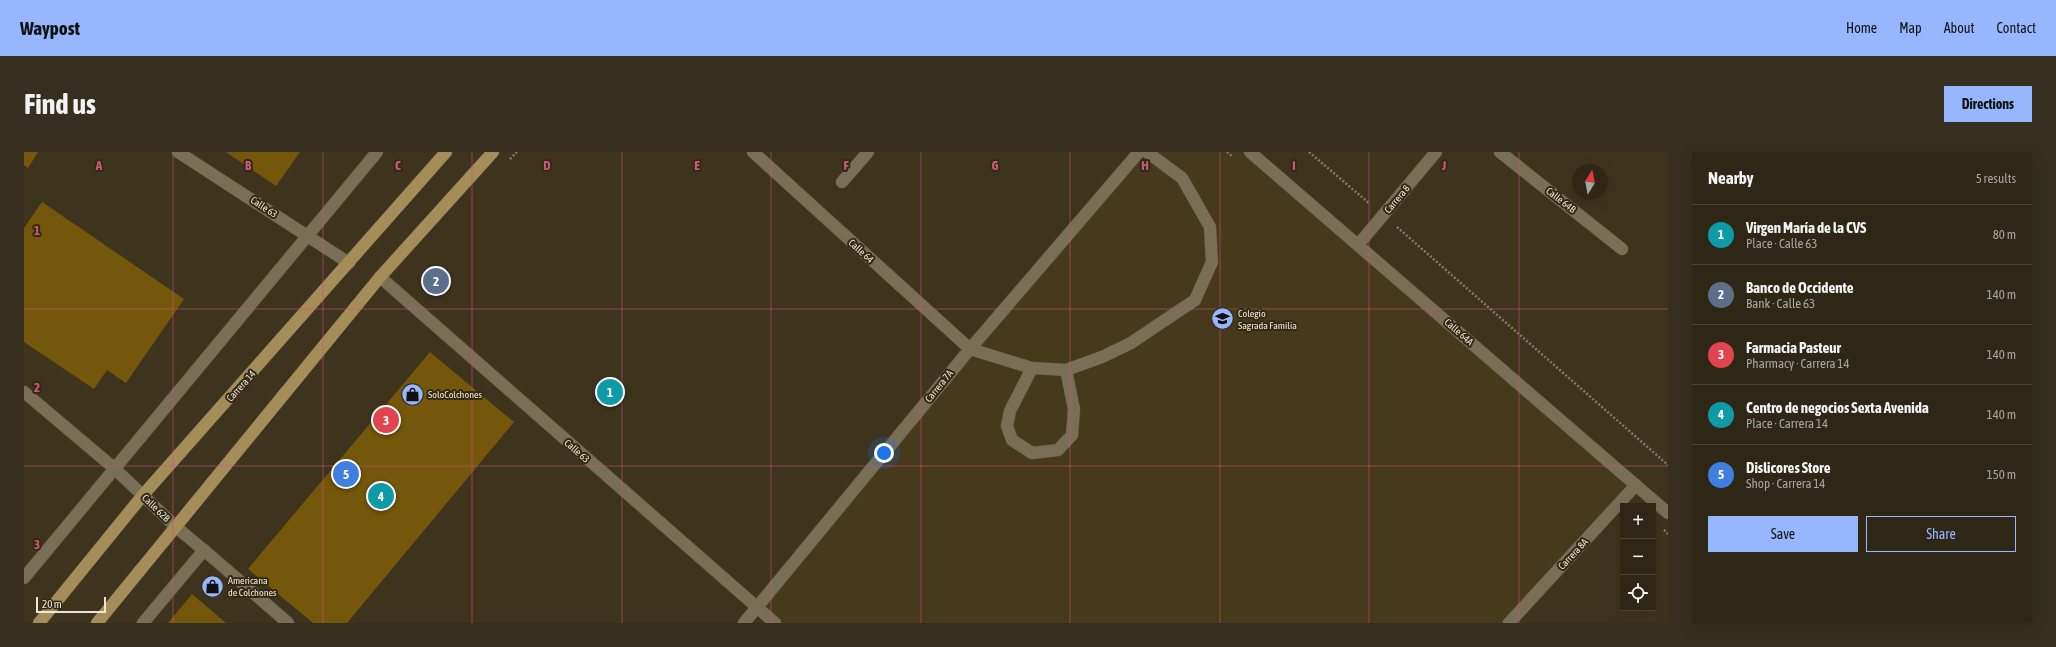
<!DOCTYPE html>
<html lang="en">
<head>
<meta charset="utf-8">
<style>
  :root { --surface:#2e2716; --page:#362f1f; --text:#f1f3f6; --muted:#a7a5a1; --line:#494435; --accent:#96b6fd }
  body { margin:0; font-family:"Asap Condensed",sans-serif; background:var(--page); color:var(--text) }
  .controls { position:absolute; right:12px; bottom:12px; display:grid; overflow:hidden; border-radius:0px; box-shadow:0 4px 16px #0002 }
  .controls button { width:36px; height:36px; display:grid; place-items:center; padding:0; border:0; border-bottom:1px solid var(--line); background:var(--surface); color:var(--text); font:20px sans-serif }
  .compass { position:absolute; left:1548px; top:12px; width:36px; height:36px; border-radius:50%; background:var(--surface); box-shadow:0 4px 16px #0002; rotate:10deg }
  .scale { position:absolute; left:12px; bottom:10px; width:70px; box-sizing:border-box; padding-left:4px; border:2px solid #ece6d9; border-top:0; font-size:11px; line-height:14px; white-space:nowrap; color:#ece6d9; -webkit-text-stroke:3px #332a14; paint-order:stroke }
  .you { position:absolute; left:860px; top:301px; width:14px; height:14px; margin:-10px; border:3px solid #fff; border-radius:50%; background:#1a73e8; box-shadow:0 0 0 6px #1a73e833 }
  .badge { display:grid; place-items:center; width:26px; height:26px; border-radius:50%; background:var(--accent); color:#fff; font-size:13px; font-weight:700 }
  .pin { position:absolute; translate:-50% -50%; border:2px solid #fff; box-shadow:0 1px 4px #0006 }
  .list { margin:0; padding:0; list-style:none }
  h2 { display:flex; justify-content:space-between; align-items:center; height:52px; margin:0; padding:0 16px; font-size:17px }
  h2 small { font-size:13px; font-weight:400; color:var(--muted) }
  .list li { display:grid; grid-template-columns:26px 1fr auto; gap:12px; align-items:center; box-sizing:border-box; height:60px; padding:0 16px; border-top:1px solid var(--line) }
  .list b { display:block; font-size:15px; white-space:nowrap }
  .list p { margin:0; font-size:13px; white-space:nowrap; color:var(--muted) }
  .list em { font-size:13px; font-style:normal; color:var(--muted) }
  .actions { display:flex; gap:8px; padding:12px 16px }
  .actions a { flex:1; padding:9px 0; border:1px solid var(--accent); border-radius:0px; text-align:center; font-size:14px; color:var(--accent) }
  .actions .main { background:var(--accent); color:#111 }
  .icon { flex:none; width:22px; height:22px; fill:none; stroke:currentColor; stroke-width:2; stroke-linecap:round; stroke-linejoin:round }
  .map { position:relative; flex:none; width:1644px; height:471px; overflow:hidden; border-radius:0px }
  header { display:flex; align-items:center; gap:24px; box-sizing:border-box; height:56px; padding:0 20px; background:var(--accent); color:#111 }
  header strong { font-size:19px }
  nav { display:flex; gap:22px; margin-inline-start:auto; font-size:14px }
  .intro { display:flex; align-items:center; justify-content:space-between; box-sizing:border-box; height:96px; padding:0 24px }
  h1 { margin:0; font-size:28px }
  .button { padding:10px 18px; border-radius:0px; background:var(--accent); color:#111; font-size:14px; font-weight:700 }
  main { display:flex; gap:24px; padding:0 24px }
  aside { flex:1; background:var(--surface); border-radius:0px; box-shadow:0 4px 16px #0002 }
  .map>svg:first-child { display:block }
</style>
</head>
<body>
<header>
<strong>Waypost</strong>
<nav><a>Home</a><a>Map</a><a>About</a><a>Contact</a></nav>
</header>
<div class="intro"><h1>Find us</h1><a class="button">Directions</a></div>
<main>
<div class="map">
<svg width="1644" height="471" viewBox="0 0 1644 471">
  <rect width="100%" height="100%" fill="#3e341e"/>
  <path fill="#46391c" d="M1116,0H1227L1612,333L1487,471H751L733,456Z"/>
  <g fill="#74570a">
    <path d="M0,0H14L4,16L0,13Z"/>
    <path d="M202,0H276L252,34Z"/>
    <path d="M18,50L160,147L102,231L83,218L70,237L0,190V76Z"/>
    <path d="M406,200L490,270L323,471H289L224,417Z"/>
    <path d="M168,442L202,471H144Z"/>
  </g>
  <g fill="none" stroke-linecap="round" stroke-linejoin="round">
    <defs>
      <g id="lane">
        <path d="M946,197L1008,216L1042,218L1078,205L1107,191L1171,148L1188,110L1186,75L1158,26L1123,0"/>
        <path d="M1008,216L986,259L983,274L988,288L1008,301L1034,298L1048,283L1050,257L1042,218"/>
        <path d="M119,471L180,398"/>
      </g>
      <g id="street">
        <path d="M154,0L325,111"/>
        <path d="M729,0L946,197"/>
        <path d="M1226,0L1644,361"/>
        <path d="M1476,0L1598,97"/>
        <path d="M818,30L844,0"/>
        <path d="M1334,93L1412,0"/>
        <path d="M356,125L751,471"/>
        <path d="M0,240L90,316L152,375L188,405L264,471"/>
        <path d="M0,426L353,0"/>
        <path d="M720,471L946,197L1115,0"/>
        <path d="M1485,471L1612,333"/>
      </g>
      <g id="primary">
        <path d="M15,471L119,343L422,0"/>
        <path d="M73,471L356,125L469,0"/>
      </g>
    </defs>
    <use href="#lane" stroke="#59503d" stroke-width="13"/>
    <use href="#street" stroke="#59503d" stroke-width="13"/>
    <use href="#primary" stroke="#59503d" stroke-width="13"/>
    <g stroke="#827967" stroke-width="2.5" stroke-dasharray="2 2" stroke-linecap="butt">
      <path d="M1203,0L1209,5"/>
      <path d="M1285,0L1346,52"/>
      <path d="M486,7L493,0"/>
      <path d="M1373,75L1644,313"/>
      <path d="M1640,378L1644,382"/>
    </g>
    <use href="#lane" stroke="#796e56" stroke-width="12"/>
    <use href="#street" stroke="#796e56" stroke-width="12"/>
    <use href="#primary" stroke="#a58d5a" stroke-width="12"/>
  </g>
  <path fill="none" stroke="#cf5681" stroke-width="1" stroke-opacity="0.55" d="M149,0V471M299,0V471M448,0V471M598,0V471M747,0V471M897,0V471M1046,0V471M1196,0V471M1345,0V471M1495,0V471M0,157H1644M0,314H1644"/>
  <defs>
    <symbol id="school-disc" viewBox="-11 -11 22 22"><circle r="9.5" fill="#96b6fd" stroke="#332a14"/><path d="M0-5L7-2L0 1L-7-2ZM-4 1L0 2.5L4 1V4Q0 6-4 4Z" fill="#111"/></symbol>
    <symbol id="shop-disc" viewBox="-11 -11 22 22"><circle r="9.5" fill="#96b6fd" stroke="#332a14"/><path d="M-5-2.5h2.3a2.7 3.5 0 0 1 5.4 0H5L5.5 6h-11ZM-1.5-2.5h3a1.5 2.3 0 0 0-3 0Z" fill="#111"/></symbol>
  </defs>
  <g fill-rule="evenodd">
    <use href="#school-disc" x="1186" y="154" width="25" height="25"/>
    <use href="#shop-disc" x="376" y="230" width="25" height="25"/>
    <use href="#shop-disc" x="176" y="422" width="25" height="25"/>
  </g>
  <g text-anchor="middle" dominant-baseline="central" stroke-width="4" stroke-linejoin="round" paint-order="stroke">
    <g font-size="10" fill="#ece6d9" stroke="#332a14">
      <text transform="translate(1373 47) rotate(-50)">Carrera 8</text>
      <text transform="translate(1537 48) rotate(38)">Calle 64B</text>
      <text transform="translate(240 55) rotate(33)">Calle 63</text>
      <text transform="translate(837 99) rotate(42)">Calle 64</text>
      <text transform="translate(1435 180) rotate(41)">Calle 64A</text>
      <text transform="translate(217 234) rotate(-48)">Carrera 14</text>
      <text transform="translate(915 234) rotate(-51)">Carrera 7A</text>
      <text transform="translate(553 299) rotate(41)">Calle 63</text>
      <text transform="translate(132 356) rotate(44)">Calle 62B</text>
      <text transform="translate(1549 402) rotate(-47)">Carrera 8A</text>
    </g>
    <g font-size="10" fill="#ece6d9" stroke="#332a14" text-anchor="start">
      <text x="1214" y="161">Colegio<tspan x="1214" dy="12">Sagrada Familia</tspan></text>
      <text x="404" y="242">SoloColchones</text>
      <text x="204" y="428">Americana<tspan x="204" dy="12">de Colchones</tspan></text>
    </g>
  </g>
  <g font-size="13" text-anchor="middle" font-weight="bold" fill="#cf5681" stroke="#332a14" stroke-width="4" stroke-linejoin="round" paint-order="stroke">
    <text x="75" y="18">A</text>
    <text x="224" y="18">B</text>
    <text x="374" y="18">C</text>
    <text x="523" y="18">D</text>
    <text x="673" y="18">E</text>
    <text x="822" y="18">F</text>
    <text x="971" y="18">G</text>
    <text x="1121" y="18">H</text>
    <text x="1270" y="18">I</text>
    <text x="1420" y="18">J</text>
    <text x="13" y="83">1</text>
    <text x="13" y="240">2</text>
    <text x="13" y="397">3</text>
  </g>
</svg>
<div class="controls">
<button>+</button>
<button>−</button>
<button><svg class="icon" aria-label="locate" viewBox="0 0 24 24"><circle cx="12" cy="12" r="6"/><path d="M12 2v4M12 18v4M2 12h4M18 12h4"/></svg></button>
</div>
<svg class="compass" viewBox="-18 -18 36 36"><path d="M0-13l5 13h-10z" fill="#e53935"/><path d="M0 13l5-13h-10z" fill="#a7a5a1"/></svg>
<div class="scale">20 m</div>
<div class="you"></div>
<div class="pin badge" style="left:586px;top:240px;background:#0f9aa8">1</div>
<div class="pin badge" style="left:412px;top:129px;background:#5c6f8a">2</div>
<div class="pin badge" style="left:362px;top:268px;background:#e0444e">3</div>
<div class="pin badge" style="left:357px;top:344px;background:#0f9aa8">4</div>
<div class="pin badge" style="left:322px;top:322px;background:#3f7fe0">5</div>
</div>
<aside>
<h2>Nearby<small>5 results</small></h2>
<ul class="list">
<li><span class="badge" style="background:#0f9aa8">1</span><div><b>Virgen María de la CVS</b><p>Place · Calle 63</p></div><em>80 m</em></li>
<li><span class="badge" style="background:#5c6f8a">2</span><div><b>Banco de Occidente</b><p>Bank · Calle 63</p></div><em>140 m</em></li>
<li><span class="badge" style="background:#e0444e">3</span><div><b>Farmacia Pasteur</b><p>Pharmacy · Carrera 14</p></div><em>140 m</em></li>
<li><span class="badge" style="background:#0f9aa8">4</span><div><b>Centro de negocios Sexta Avenida</b><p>Place · Carrera 14</p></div><em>140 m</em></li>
<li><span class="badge" style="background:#3f7fe0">5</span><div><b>Dislicores Store</b><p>Shop · Carrera 14</p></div><em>150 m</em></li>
</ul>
<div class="actions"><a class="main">Save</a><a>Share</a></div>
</aside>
</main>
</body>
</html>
